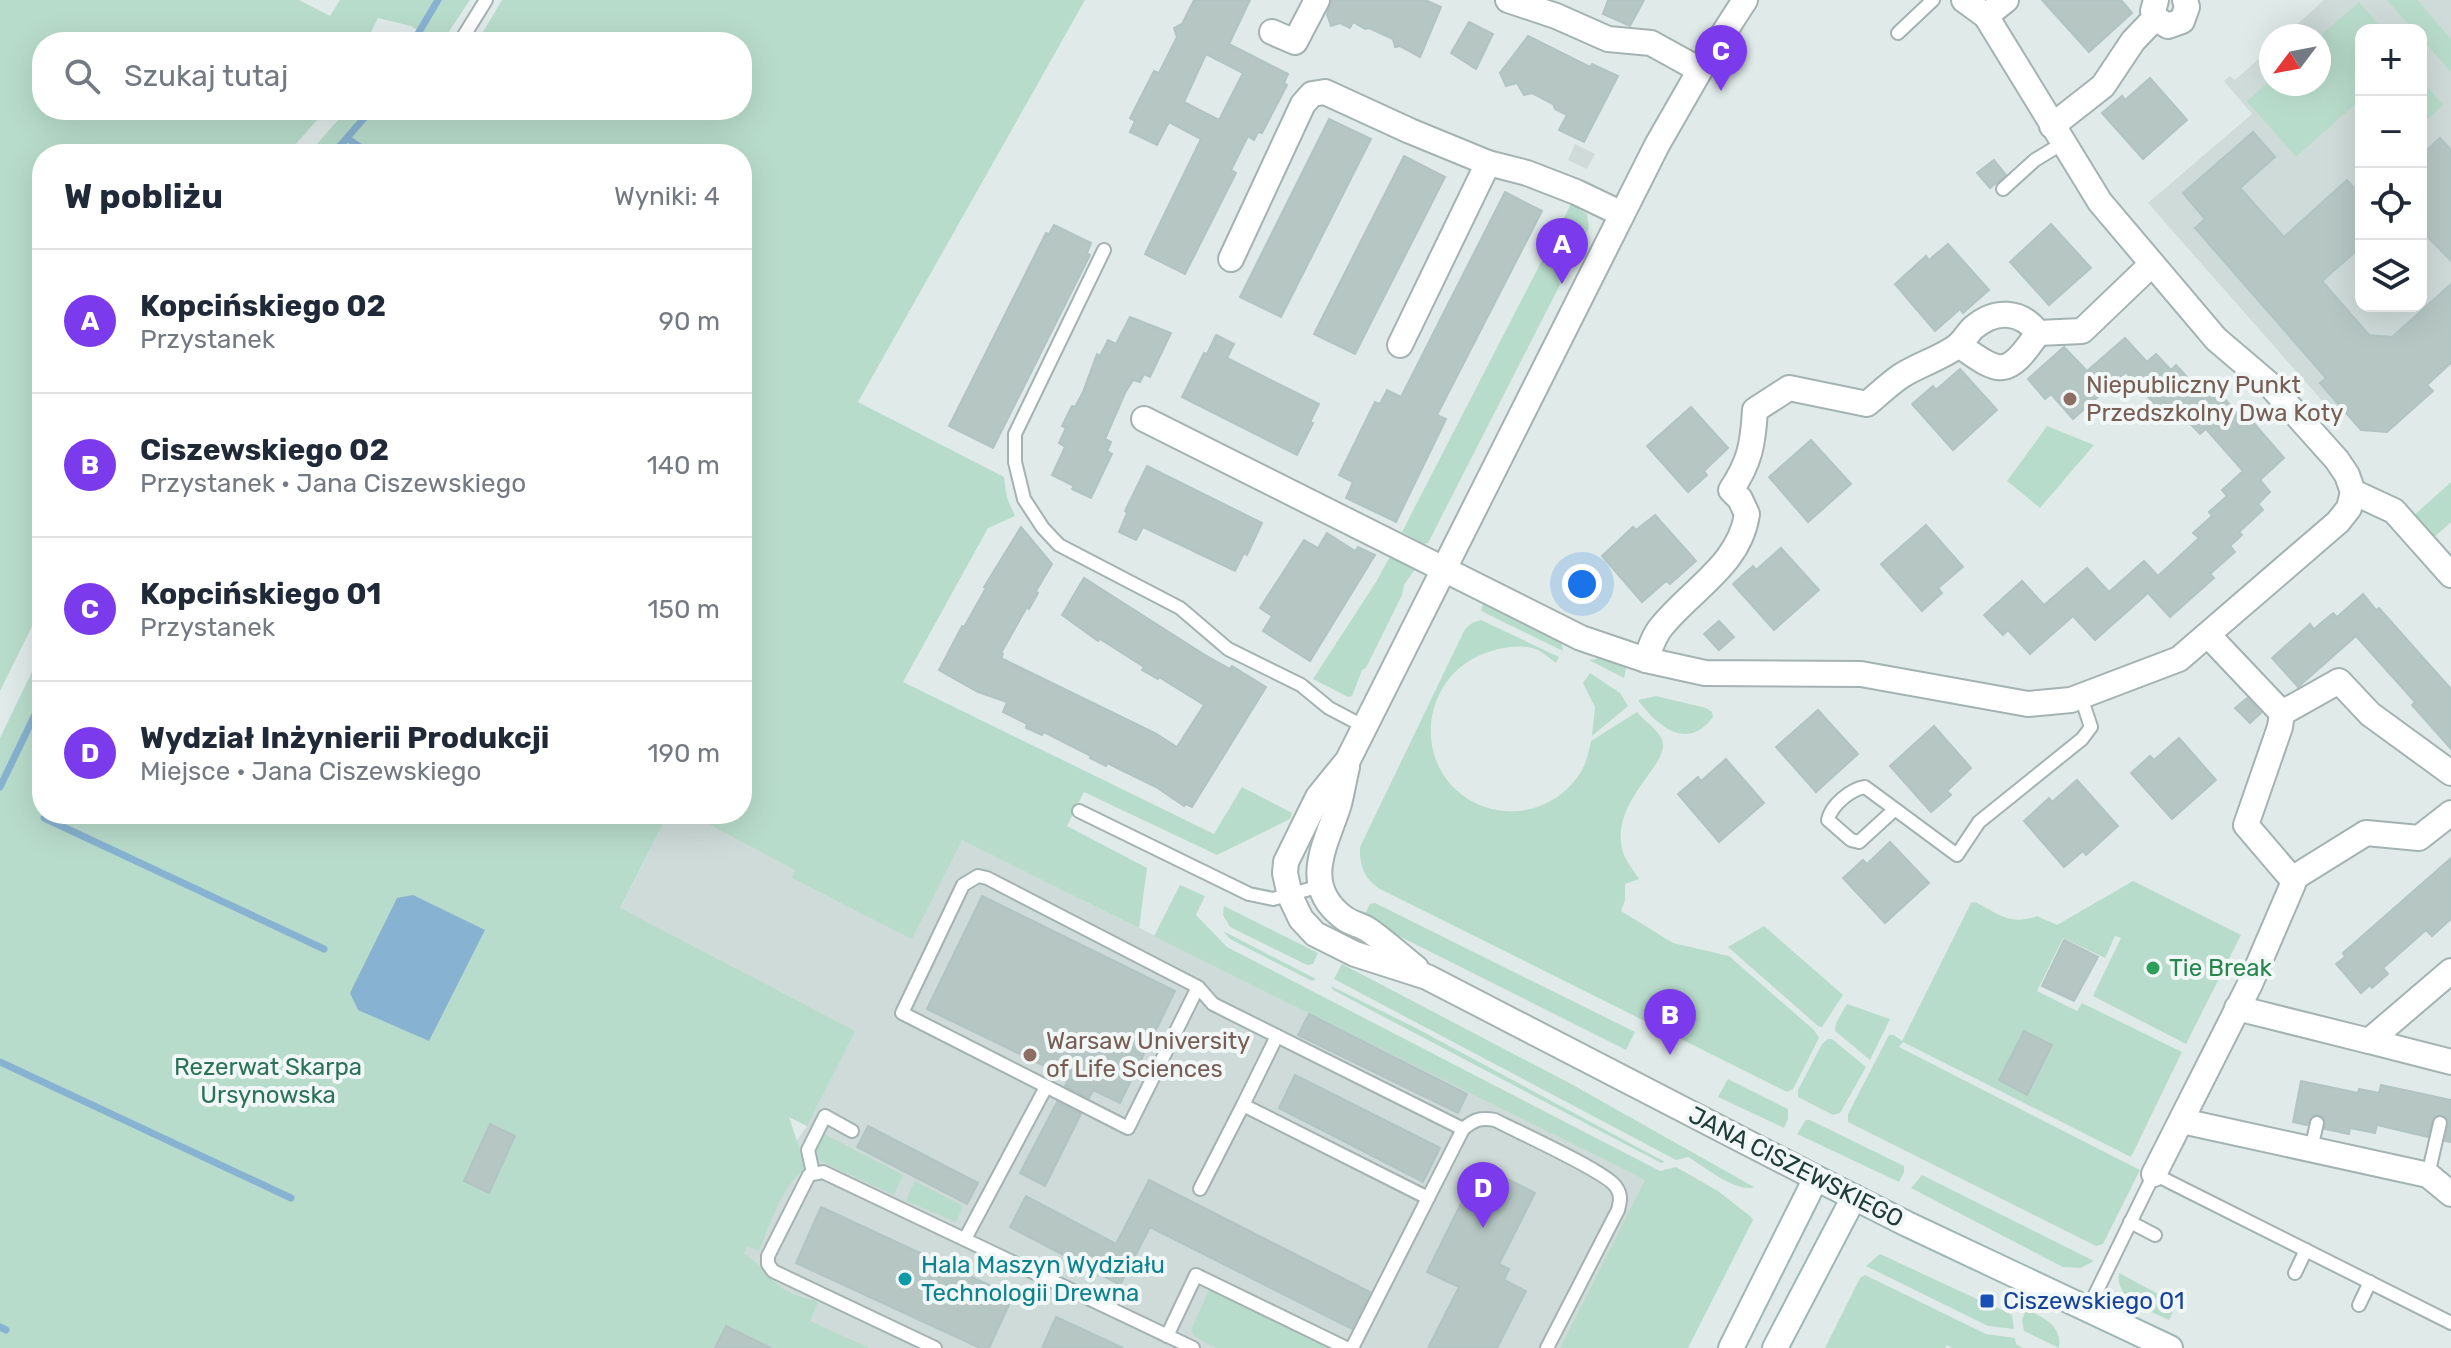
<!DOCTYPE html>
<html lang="pl">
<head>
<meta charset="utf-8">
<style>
  :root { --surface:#fff; --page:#f6f6f7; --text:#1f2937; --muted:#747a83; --line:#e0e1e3; --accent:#7c3aed }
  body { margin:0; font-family:Rubik,sans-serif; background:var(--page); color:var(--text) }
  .controls { position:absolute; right:24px; top:24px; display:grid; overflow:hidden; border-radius:16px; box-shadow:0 8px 32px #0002 }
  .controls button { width:72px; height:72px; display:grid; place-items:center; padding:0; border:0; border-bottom:2px solid var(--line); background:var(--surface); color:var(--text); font:40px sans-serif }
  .compass { position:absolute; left:2259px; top:24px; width:72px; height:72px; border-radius:50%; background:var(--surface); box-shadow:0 8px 32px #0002; rotate:238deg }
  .you { position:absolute; left:1582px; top:584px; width:28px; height:28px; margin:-20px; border:6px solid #fff; border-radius:50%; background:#1a73e8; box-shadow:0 0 0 12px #1a73e833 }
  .badge { display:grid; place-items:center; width:52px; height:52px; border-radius:50%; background:var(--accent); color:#fff; font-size:26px; font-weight:700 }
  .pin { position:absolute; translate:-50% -66px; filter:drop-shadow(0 2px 4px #0008) }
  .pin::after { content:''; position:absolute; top:42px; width:28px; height:24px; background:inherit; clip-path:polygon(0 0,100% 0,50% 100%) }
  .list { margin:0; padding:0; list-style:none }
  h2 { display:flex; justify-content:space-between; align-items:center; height:104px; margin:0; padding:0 32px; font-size:34px }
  h2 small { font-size:26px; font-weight:400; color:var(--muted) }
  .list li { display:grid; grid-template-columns:52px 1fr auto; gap:24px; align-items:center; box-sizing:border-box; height:144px; padding:0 32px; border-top:2px solid var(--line) }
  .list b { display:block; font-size:30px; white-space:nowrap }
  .list p { margin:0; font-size:26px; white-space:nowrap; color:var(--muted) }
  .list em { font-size:26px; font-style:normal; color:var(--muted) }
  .icon { flex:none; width:44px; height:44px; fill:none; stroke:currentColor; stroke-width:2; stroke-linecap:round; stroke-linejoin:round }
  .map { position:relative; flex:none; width:2451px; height:1348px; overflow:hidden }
  .search { position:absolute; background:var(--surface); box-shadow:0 8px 32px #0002; left:32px; top:32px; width:720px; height:88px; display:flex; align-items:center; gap:20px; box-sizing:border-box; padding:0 28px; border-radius:32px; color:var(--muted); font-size:30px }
  .panel { position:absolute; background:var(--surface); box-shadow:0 8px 32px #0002; left:32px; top:144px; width:720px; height:680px; border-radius:32px }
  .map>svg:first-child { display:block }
</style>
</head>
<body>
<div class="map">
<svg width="2451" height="1348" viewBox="0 0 2451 1348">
  <rect width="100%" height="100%" fill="#e0ebe9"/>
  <g fill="#cedbd8" fill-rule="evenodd">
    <path d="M2324,0H2451V363L2427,384L2433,391L2387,432L2369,424V431L2361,430L2346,414L2339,420L2148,203L2252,114L2224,81L2230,76L2235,80L2271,48V84H2319V36H2284ZM2361,30H2421V306H2361Z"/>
    <path d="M1575,144L1595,154L1587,169L1568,160Z"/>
    <path d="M742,730L1722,1218L1688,1348H449L789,1152L807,1126L570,1007L668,814H742Z"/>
  </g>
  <g fill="#b8dccb">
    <path d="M0,0H299L330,16L340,0H470L442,42H437L411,26L378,18L366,42H42V110H326L287,154H42V606L0,691Z"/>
    <path d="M502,0H1085L858,402L1004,477L1007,498L1015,516L988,528L903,682L1214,834L1242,787L1292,813L1290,819L1217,855L1084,792L1067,826L1147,868L1139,928L962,840L912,939L792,878L795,870L690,814H742V154H308L347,110H742V42H477Z"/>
    <path d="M2387,0H2417L2451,39V72L2421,38V30H2414Z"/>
    <path d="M2359,2L2383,30H2361V99L2296,157L2247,101L2271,80V84H2319V37Z"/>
    <path d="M2421,80L2443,105L2421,125Z"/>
    <path d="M1571,204L1587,214L1589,228L1428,543L1424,544L1402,532Z"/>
    <path d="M2047,426L2094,445L2040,508L2007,481Z"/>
    <path d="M2451,482V522L2432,539L2410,519Z"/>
    <path d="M1392,553L1417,566L1404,585L1402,595L1366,668L1362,670L1352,696L1348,697L1313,679L1376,582Z"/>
    <path d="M1484,601L1561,640L1563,651L1481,611Z"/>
    <path d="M1481,620L1559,657L1556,663C1550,659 1543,652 1536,649C1518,643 1493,649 1476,657C1424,683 1414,757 1461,794C1501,825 1557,813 1582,770C1587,761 1589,750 1591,741L1637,712C1644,721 1658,729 1662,740C1672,764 1608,801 1623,852C1626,861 1634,871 1639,879L1625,884V900L1621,911L1673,943L1729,956L1814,1030L1819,1038L1793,1089L1787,1092L1378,888C1364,878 1359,864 1360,847L1465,629L1472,623Z"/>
    <path d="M42,651V814H668L620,908L855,1031L807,1126L789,1117L806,1168C781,1187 771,1222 759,1251L747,1246L744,1254C761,1263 766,1277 782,1288C792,1295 806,1298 818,1302L810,1321L869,1348H756L758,1342L726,1326L715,1348H0V738Z"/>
    <path d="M1600,658L1627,664L1624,678L1589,660Z"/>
    <path d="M1590,673L1620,693L1628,706L1592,736L1595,707L1583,683Z"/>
    <path d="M1656,696L1706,708L1712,712L1713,717C1687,752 1657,726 1638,700Z"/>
    <path d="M2133,881L2241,935L2186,1044L2093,996L2121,938L2115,936L2105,958L2063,938L2037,991L2077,1011L2082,1003L2182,1052L2131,1157L1903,1042L1899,1047L2140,1170L2103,1244L2096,1246L1848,1122V1114L1889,1035H1894L1902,1041L1971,903L1975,902C1999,914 2010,926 2037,916L2057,925Z"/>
    <path d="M1180,885L1205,896L1196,915L1227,947L1660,1171L1676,1167L1718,1191L1750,1216L1753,1220L1688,1348H1560L1645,1180L1154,936Z"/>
    <path d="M1375,903L1635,1032L1626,1050L1363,918L1370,904Z"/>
    <path d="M1224,906L1318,953L1313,964L1307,965L1230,927L1223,915Z"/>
    <path d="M1764,926L1843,995L1822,1027L1818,1026L1728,947Z"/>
    <path d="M1223,931L1316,979L1312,981L1230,939Z"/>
    <path d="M1342,964L1573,1085L1754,1187C1736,1193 1705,1167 1688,1157L1676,1160L1334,979Z"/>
    <path d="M1331,986L1414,1027L1665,1162L1661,1163L1333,990Z"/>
    <path d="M1847,1004L1890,1019L1870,1060L1835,1031L1836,1023Z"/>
    <path d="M1828,1039H1832L1866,1067L1840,1113L1833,1115L1798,1097V1090L1822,1044Z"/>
    <path d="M1728,1079L1788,1109V1119L1784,1128L1718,1097Z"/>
    <path d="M1806,1120H1810L1904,1166V1172L1899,1182L1797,1134Z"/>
    <path d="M824,1134L903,1175L894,1195L812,1157Z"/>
    <path d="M1922,1175L2094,1261L2081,1268L2063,1267L1911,1188Z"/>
    <path d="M915,1181L963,1206L956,1222L906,1201Z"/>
    <path d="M1880,1254L1979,1300L1978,1303L1994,1310L1996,1307L2012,1315L2014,1329L1988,1326L1866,1266Z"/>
    <path d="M2119,1273L2177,1304L2169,1320C2149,1310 2115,1301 2119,1273Z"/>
    <path d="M1865,1275L1986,1334L2015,1338L2016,1344L2023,1348H1952L1947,1345L1945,1348H1825L1860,1278Z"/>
    <path d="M1209,1290L1322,1345L1326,1348H1216L1195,1337L1191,1330Z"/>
    <path d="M2026,1309C2044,1318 2062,1325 2059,1348L2024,1331L2022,1320Z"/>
  </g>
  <path fill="#87b2d1" d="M413,895L485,930L429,1041L358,1010L350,993L397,898Z"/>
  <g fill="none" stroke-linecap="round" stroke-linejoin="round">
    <g stroke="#87b2d1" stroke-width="7">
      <path d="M413,42L438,0"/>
      <path d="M347,138L370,154"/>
      <path d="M333,154L371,110"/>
      <path d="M0,787L42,700"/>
      <path d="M44,818L324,949"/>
      <path d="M0,1062L291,1198"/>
      <path d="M0,1327L6,1330"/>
    </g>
  </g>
  <g fill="#b5c6c3" stroke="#b2c4c2" stroke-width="2" fill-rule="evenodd">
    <path d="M1194,0H1250L1229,44L1288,74L1284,83L1287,85L1262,133L1258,132L1254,140L1248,136L1231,170L1236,173L1185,274L1145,254L1201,139L1169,122L1157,145L1130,132L1135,121L1130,118L1154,71L1159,73L1177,37L1174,28L1182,24ZM1206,54L1243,73L1219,120L1184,102Z"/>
    <path d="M1332,0H1425L1441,7L1420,57L1400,46L1395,47L1393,39L1369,28L1365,29L1353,22L1350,28L1340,23L1331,26L1327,14Z"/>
    <path d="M1608,0H1644L1630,26L1603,14Z"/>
    <path d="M2042,0H2121L2132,13L2089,52Z"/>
    <path d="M1469,22L1493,34L1476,69L1451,53Z"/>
    <path d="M1528,36L1590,67L1592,64L1618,76L1584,142L1559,130L1567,115L1555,109L1553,104L1532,93L1524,95L1517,83L1506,86L1500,73Z"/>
    <path d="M2150,78L2187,120L2143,159L2102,113L2122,96L2125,100Z"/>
    <path d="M1329,119L1371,139L1281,317L1240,297Z"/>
    <path d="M2253,132L2275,157L2240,188L2284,237L2347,180L2361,196V247L2322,281L2369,335L2392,337L2451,284V363L2427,385L2433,391L2387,432L2361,430L2320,383L2326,378L2195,228L2205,219L2183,193Z"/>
    <path d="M2440,138L2451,150V261L2421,230V155Z"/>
    <path d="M1404,156L1445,177L1355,354L1314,334Z"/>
    <path d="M1994,160L2006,175L1990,188L1977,173Z"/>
    <path d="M1505,192L1542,211L1437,415L1446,419L1396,522L1346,498L1353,482L1339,475L1375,402L1380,404L1387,390L1401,397Z"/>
    <path d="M2051,224L2091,268L2049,305L2010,262Z"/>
    <path d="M1054,225L1091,243L1087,253L1090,255L993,448L949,426L1046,233L1049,234Z"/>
    <path d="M1948,244L1989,290L1963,313L1960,309L1935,331L1895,284L1926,256L1929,260Z"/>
    <path d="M1130,317L1171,333L1150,377L1144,374L1140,382L1133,380L1125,393L1105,439L1111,442L1107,451L1112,454L1091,498L1072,489L1074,486L1052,475L1065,447L1059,443L1066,428L1062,426L1072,406L1075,407L1083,392L1097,354L1100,356L1108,340L1116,344Z"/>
    <path d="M1216,335L1234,344L1227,358L1319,404L1310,422L1313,423L1297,455L1182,397L1204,353L1207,354Z"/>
    <path d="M2125,338L2147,362L2156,354L2171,370L2176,365L2198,389L2202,386L2213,398L2220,393L2241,418L2246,414L2284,458L2260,480L2270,492L2258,504L2263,510L2239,532L2242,535L2230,546L2235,552L2210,574L2214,578L2170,617L2148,593L2095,640L2073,616L2030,654L2008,630L2003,635L1984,615L2022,581L2044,605L2087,568L2109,592L2144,561L2158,576L2199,538L2193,533L2212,516L2209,512L2227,496L2222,490L2243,471L2206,429L2200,434L2183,416L2179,419L2163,402L2157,407L2126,372L2073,419L2051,394L2045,399L2028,379L2064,347L2087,371Z"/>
    <path d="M1960,369L1997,410L1953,450L1912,404L1933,386L1936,390Z"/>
    <path d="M1691,407L1728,448L1704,471L1707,475L1688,492L1647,446Z"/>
    <path d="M1811,440L1851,484L1808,522L1769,477Z"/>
    <path d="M1147,466L1262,523L1247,555L1244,553L1235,571L1143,527L1136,540L1119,532L1127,513L1125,511Z"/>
    <path d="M1655,515L1696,561L1670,584L1666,581L1642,602L1602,556L1633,527L1636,530Z"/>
    <path d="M1926,525L1963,567L1938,588L1942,593L1922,611L1881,564Z"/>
    <path d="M1021,527L1052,564L1036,591L1038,593L1029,609L1027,607L1001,653L1003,654L1001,658L1155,733L1177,747L1204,705L1159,677L1158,679L1142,670L1144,667L1100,639L1098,641L1062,615L1084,578L1205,655L1230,669L1232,666L1266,687L1192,807L1186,804L1184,806L1156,787L1107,763L1106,766L1090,758L1091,756L1044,732L1042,735L1026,728L1027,724L1003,712L1007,702L978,692L939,670L962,626L964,627L986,588L984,587Z"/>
    <path d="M1327,533L1355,551L1358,547L1375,555L1310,661L1263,631L1272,616L1260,608L1304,540L1318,548Z"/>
    <path d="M1781,548L1819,590L1774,630L1733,584L1753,566L1756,570Z"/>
    <path d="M2363,594L2376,610L2379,608L2451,689V749L2412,705L2415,702L2356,636L2298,687L2272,658L2310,624L2314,629L2333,613L2337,617Z"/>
    <path d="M1719,621L1734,637L1719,650L1704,634Z"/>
    <path d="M2247,698L2261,713L2250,723L2235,708Z"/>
    <path d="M1818,710L1858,754L1816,792L1776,747Z"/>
    <path d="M1934,726L1971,768L1947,791L1951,795L1931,812L1890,766Z"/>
    <path d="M2179,738L2216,780L2172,819L2131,773L2150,756L2154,760Z"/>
    <path d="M1726,759L1764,803L1719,842L1678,794L1698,777L1701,781Z"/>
    <path d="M2077,780L2118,826L2086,855L2083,851L2064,867L2024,821L2049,798L2052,802Z"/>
    <path d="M1890,842L1929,883L1885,923L1843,878L1863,860L1867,864Z"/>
    <path d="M2451,858V919L2432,936L2426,930L2383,968L2388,974L2372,988L2370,985L2361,993L2336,964L2345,957L2343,953Z"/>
    <path d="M982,896L1175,991L1120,1103L1093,1090L1089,1098L1065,1086L1069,1078L927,1009Z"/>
    <path d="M2064,940L2098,957L2074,1001L2042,986Z"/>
    <path d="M1309,1014L1467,1094L1458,1113L1298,1035Z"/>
    <path d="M2024,1031L2052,1045L2027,1095L1999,1080Z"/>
    <path d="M1295,1075L1440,1148L1423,1182L1279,1108Z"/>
    <path d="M2301,1081L2358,1093L2359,1089L2379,1093L2381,1085L2451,1100V1142L2445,1141L2449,1121L2441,1114L2433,1118L2428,1137L2377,1125L2375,1133L2350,1128L2349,1134L2325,1129V1120L2318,1114L2311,1116L2307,1125L2293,1122Z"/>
    <path d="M1057,1102L1081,1114L1045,1186L1020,1173Z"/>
    <path d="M490,1124L515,1136L489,1193L464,1181Z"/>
    <path d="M868,1126L978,1183L967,1204L857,1147Z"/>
    <path d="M1480,1165L1535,1193L1499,1264L1509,1269L1504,1280L1526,1291L1497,1348H1428L1459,1287L1427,1272Z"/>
    <path d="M1149,1180L1370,1292L1352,1329L1150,1227L1120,1285L1010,1227L1026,1196L1116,1244Z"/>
    <path d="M821,1207L1013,1296L989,1348H980L796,1263Z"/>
    <path d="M1056,1317L1123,1348H1042Z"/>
    <path d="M726,1326L771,1348H715Z"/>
  </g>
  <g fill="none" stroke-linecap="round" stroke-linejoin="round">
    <defs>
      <g id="lane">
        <path d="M1898,33L1933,0"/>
        <path d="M460,42L486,0"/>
        <path d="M2003,189L2035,160L2063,143"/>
        <path d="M1104,250L1015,434V462L1024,499L1043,528L1059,545L1180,608L1228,649L1301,685L1329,708L1365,727"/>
        <path d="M1894,810L1859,842L1851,840L1828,820C1831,805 1851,789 1865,787L1957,855L1979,822L2082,739L2091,727L2081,697"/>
        <path d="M1079,811L1249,894L1273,899L1321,886"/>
        <path d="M1198,987L1128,1128L902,1013L963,885L978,876L987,878L1198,987L1213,1004L1463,1129L1352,1348"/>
        <path d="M1277,1036L1243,1105L1428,1198"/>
        <path d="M1463,1129C1474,1120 1480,1117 1495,1120C1516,1131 1607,1172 1616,1187C1622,1195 1620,1202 1618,1210L1547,1348"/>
        <path d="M2311,1149L2317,1123"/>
        <path d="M813,1173L808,1150L825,1116L852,1131"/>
        <path d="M2428,1175L2440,1123"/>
        <path d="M1200,1189L1243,1105"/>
        <path d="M2130,1222L2155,1235"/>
        <path d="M965,1239L1046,1087"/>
        <path d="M2295,1273L2306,1250"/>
        <path d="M2359,1305L2370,1282"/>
        <path d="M2088,1309L2154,1174L2451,1323"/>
        <path d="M1167,1336L1196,1275L1346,1348"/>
        <path d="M935,1348L773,1271L768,1264V1256L809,1175L823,1172L1193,1348"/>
      </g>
      <g id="street">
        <path d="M1508,0L1556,16L1608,39L1651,43L1700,70"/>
        <path d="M1745,0L1700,70L1657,145L1348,760L1318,797L1286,862L1285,873L1290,896L1301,919L1315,934L1355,954L1427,977L1816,1178"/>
        <path d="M1964,0L1986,16L2100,202L2216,339L2270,385L2337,460L2347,475L2353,492L2394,511L2451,575"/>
        <path d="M1986,16L2006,0"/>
        <path d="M2155,18L2168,26L2182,21L2187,7L2185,0"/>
        <path d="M1272,32L1295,42L1317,0"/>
        <path d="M2052,126L2103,86L2133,41L2155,18L2153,11L2156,0"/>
        <path d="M1231,259L1303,104L1312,94L1325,92L1410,131L1488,163L1527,173L1576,192L1622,214"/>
        <path d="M1400,345L1488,163"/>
        <path d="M1959,345C2001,375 2007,378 2038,333"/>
        <path d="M1144,419L1581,638L1646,660L1705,673L1861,674L2028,704L2071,700L2179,659L2338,522L2349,508L2353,492"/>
        <path d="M1646,660C1650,648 1654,635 1662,626C1692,589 1740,564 1747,514L1740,499L1731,490C1750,462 1753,444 1755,410L1789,388L1867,404C1878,395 1889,384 1901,376C1918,365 1939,359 1956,347C1963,342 1967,334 1973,328C1995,309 2021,310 2038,333L2082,331L2152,264"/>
        <path d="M2282,713L2339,681L2370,714L2451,773"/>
        <path d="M1347,767C1344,779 1342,792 1339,804C1327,843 1299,885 1344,918C1351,923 1360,925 1367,929C1384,940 1400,956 1416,968"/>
        <path d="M2292,879L2366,833L2419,838L2451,813"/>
        <path d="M2237,1008L2369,1041L2451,971"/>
        <path d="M2369,1041L2451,1062"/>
        <path d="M2182,1121L2428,1175L2451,1194"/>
        <path d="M2154,1174L2250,984L2293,884L2292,879L2246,825L2280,727L2282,713L2208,635"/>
      </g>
      <g id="secondary">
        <path d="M1731,1348L1816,1178L1907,1224L2170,1348"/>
        <path d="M1775,1348L1854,1197"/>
      </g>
    </defs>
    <use href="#lane" stroke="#a3b3b1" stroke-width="16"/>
    <use href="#street" stroke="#a3b3b1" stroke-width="28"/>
    <use href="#secondary" stroke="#9eb7b4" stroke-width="28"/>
    <use href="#lane" stroke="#fff" stroke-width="12"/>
    <use href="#street" stroke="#fff" stroke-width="24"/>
    <use href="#secondary" stroke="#fff" stroke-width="24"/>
  </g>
  <g fill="#8d6e63" stroke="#f0f7f6" stroke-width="3">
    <circle cx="2070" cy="399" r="8"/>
    <circle cx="1030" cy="1055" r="8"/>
  </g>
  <circle fill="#2e9e5b" stroke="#f0f7f6" stroke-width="3" cx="2153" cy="968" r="8"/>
  <circle fill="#0f9aa8" stroke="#f0f7f6" stroke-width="3" cx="905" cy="1279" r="8"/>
  <rect fill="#1a4fb4" stroke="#f0f7f6" stroke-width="3" x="1979" y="1293" width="16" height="16" rx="4"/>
  <g text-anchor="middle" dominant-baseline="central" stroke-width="8" stroke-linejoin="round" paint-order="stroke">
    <g font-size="24" fill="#785e54" stroke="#f0f7f6" text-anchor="start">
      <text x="2086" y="385">Niepubliczny Punkt<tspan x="2086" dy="28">Przedszkolny Dwa Koty</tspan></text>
      <text x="1046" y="1041">Warsaw University<tspan x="1046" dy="28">of Life Sciences</tspan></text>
    </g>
    <g font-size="24" fill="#27864d" stroke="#f0f7f6" text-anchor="start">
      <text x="2169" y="968">Tie Break</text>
    </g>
    <g font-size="24" fill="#2b7259" stroke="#f0f7f6">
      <text x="268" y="1067">Rezerwat Skarpa<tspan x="268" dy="28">Ursynowska</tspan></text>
    </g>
    <g font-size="24" fill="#203b3b" stroke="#f0f7f6">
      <text transform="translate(1796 1167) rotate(27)">JANA CISZEWSKIEGO</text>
    </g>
    <g font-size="24" fill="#0d838f" stroke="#f0f7f6" text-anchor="start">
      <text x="921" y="1265">Hala Maszyn Wydziału<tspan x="921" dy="28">Technologii Drewna</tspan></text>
    </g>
    <g font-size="24" fill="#164399" stroke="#f0f7f6" text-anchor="start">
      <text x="2003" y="1301">Ciszewskiego 01</text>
    </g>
  </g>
</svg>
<div class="controls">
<button>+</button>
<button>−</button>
<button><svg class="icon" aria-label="locate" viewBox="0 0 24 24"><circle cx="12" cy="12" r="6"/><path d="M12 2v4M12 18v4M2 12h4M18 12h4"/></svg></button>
<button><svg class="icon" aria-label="layers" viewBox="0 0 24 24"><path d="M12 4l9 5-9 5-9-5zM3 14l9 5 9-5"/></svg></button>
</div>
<svg class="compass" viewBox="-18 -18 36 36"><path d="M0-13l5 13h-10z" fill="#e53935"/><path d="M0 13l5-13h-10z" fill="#747a83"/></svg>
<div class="you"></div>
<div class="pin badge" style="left:1562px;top:284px">A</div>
<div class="pin badge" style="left:1670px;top:1055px">B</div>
<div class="pin badge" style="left:1721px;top:91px">C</div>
<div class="pin badge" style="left:1483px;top:1228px">D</div>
<div class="search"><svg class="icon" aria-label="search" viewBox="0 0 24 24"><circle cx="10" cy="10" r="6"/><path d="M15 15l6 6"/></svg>Szukaj tutaj</div>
<section class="panel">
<h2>W pobliżu<small>Wyniki: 4</small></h2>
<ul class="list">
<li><span class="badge">A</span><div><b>Kopcińskiego 02</b><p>Przystanek</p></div><em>90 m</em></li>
<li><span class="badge">B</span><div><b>Ciszewskiego 02</b><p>Przystanek · Jana Ciszewskiego</p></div><em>140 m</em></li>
<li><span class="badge">C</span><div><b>Kopcińskiego 01</b><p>Przystanek</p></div><em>150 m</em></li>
<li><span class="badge">D</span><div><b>Wydział Inżynierii Produkcji</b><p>Miejsce · Jana Ciszewskiego</p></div><em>190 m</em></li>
</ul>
</section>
</div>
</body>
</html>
